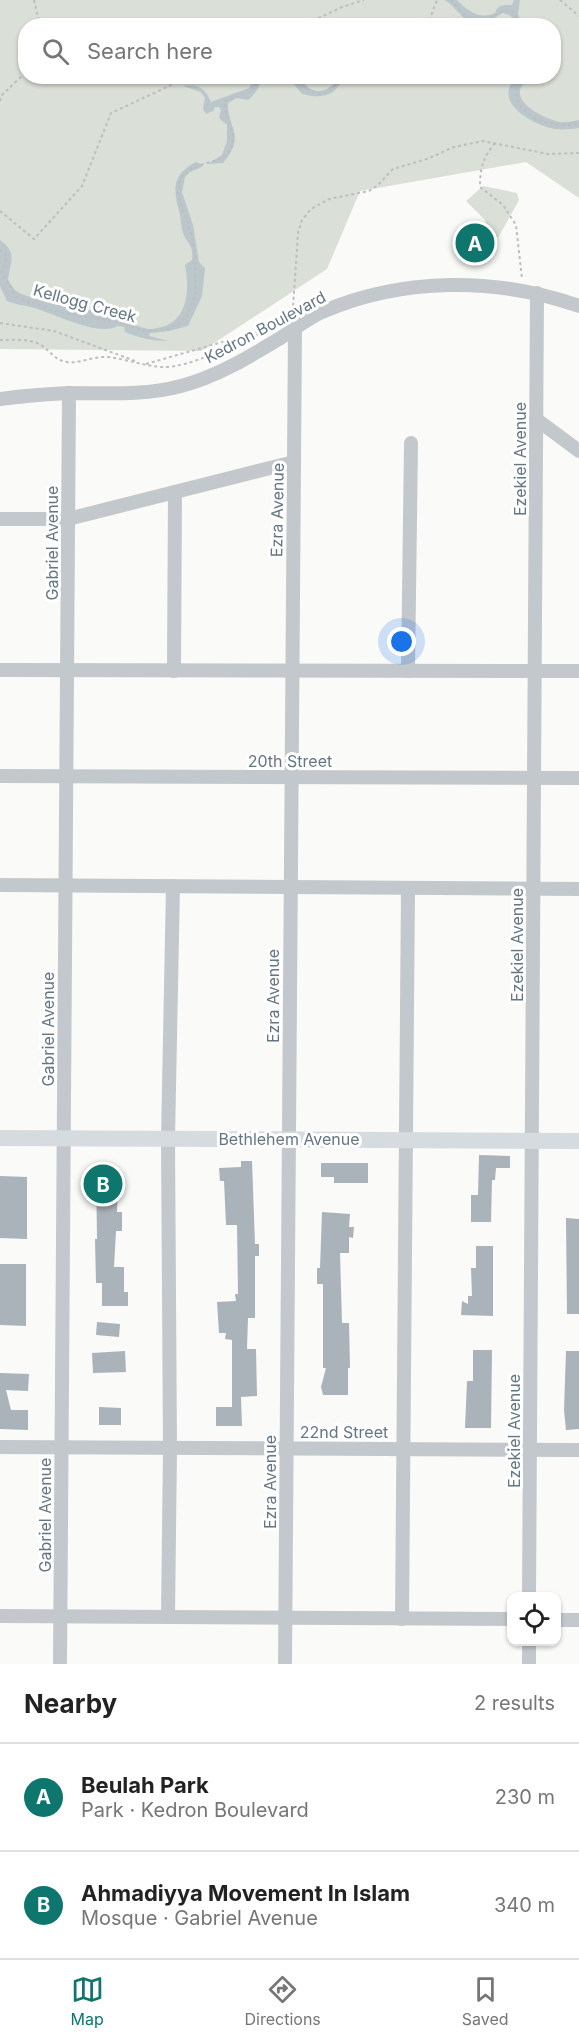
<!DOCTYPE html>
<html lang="en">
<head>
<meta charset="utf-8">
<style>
  :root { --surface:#fff; --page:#f6f6f6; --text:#222; --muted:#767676; --line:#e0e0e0; --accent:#0f766e }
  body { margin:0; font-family:Inter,sans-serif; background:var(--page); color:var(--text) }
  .controls { position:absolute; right:18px; bottom:18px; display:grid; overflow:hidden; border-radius:12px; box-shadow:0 2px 4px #0004 }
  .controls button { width:54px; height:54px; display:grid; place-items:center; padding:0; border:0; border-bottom:2px solid var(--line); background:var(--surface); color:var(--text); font:30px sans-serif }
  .you { position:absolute; left:402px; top:642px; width:21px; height:21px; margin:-15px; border:4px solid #fff; border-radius:50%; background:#1a73e8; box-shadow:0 0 0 9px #1a73e833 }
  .badge { display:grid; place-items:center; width:39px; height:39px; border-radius:50%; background:var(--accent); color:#fff; font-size:20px; font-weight:700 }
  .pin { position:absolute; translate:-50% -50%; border:3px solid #fff; box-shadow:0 2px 6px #0006 }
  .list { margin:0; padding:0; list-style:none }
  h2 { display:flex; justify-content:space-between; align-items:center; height:78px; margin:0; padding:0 24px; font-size:26px }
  h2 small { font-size:20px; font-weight:400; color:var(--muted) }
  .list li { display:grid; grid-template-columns:39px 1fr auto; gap:18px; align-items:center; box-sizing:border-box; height:108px; padding:0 24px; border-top:2px solid var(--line) }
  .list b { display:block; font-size:22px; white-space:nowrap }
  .list p { margin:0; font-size:20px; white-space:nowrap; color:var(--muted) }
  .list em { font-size:20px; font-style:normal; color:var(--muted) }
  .icon { flex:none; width:33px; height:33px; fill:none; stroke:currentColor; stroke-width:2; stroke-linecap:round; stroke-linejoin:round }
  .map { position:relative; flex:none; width:579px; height:1664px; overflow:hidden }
  .search { position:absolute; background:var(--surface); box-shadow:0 2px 4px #0004; left:18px; right:18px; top:18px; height:66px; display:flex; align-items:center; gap:15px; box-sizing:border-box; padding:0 21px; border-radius:24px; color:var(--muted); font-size:22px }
  .sheet { height:294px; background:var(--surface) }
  nav { display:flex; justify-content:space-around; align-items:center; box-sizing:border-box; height:84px; border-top:2px solid var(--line); background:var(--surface); font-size:16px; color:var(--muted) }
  nav a { display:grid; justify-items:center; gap:3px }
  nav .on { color:var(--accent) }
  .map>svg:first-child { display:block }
</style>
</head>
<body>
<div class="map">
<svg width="579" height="1664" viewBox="0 0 579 1664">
  <rect width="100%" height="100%" fill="#fafaf8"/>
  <g fill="#dadfd7" fill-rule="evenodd">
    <path d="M0,0H579V198L526,162L360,191L327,269L202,351L0,349ZM26,26H554V76H26Z"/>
    <path d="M483,186L517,193L519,200L498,238L488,229L485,220L466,201Z"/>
  </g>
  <g fill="#bbc7cb">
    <path d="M445,0H457C468,11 479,20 495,13C498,4 504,5 512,5L514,0H520L518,14L522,25L509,15L503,13C497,16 491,21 485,23C467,30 458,8 445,0Z"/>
    <path d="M518,76L534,77C498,94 539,118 560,122C566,123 573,121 579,120V128C571,129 562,130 555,129C533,125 489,101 518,76Z"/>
    <path d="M256,77H261C260,87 256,93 248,100L236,98L228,103C227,130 247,134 223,163L208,164L222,155L227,141V125L219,118L221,110L219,107H215L213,111L206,114L203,109L205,98L201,92L183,86C199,83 205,89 211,102L249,88Z"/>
    <path d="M288,77H300C309,96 329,95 338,77H343C336,97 321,99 302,94Z"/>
    <path d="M196,162L201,164L202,167L190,172L185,177L182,192L193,225L199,262L205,268L202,296L188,326L169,331L150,333L149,336L168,341C154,341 139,338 125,332L124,327L118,326C98,337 55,314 34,308C25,305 16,305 7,301L0,286V240C18,253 10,261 8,280C10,283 13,288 16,291C29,300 84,310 101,312C117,314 129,324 144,328C149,330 154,329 158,328C188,323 190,290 185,265L192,260C194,245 188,245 183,233C181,228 181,221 180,215C173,189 171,175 196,162Z"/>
  </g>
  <g fill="#aab3b9">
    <path d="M479,1155L510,1156V1168H496L495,1180H492L491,1222H471V1195H478Z"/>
    <path d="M241,1161H252L255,1244H259V1256H255V1318H248L247,1349H256L257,1396L241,1397L242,1426H216V1407H232V1340L225,1339L226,1333H219L217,1302L236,1301L235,1294H238L237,1225H226L224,1181H220L219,1168L241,1167Z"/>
    <path d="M321,1163H368V1183H334V1177H321Z"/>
    <path d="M96,1167H113V1183L118,1185L117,1212H122V1231H116L114,1267H124V1292H128V1306H102V1283H96L95,1239H97Z"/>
    <path d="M0,1176L27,1177V1239L0,1238Z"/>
    <path d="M322,1212L350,1214L349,1227H354L353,1238L349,1237V1253H340L342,1323H349L350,1368H348V1395H323L321,1387L326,1368H323V1284H317V1268H320Z"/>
    <path d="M566,1218L579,1219V1314H567Z"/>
    <path d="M476,1246H493V1316L461,1315L462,1301L468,1304V1296H472L471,1268H476Z"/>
    <path d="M0,1264H26V1326L0,1325Z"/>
    <path d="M97,1322L120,1324L119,1337L96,1335Z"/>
    <path d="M473,1350H492L491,1428H465L467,1381H473Z"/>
    <path d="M125,1351L126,1372L93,1373L92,1353Z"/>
    <path d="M566,1351H579V1429L566,1430L564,1410Z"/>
    <path d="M0,1373L29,1374L28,1391L6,1390L11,1410H28V1430L0,1429Z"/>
    <path d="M99,1407L121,1408V1425H99Z"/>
  </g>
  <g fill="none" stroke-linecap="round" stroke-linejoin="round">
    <g stroke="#bbbfc2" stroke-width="2" stroke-dasharray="3 3" stroke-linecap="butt">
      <path d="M34,0L40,26"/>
      <path d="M451,0L466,17L482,22L505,10L512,11L522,26"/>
      <path d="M560,0L579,16"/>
      <path d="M302,26L342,7L364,0"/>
      <path d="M427,26L437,0"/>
      <path d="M294,76C310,96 327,103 341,76"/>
      <path d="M527,76L517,81C508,115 552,131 579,123"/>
      <path d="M0,101L1,96L26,72"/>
      <path d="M495,143C483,158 480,167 480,187L503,205L516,225L522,279"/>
      <path d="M0,211L34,239L82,186L111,113L191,76"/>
      <path d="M0,250L7,256L2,272L16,297L58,312L122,323L143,331L166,329L177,325L187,316L196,292L195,254L191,233L178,195L180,178C185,174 189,169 195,167C211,160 233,161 233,138C233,124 224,114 225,101L252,91L260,76"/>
      <path d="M289,317L293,307L298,233L302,220L311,209L329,199L369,191L378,185L393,169L427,159L454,147L483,141L548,154L579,153"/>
      <path d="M0,323L54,331L138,362"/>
      <path d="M0,340C13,340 29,338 41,345C50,351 56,361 67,362C79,364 93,356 108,357C126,359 144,366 162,367C188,369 241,341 266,331"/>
      <path d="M146,364L271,328"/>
    </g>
    <g stroke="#c3c8cc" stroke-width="14">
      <path d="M0,399C23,396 45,394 68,393C106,393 144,396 181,386C216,377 249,357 279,339C293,330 307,319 322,312C403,277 496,277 579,306"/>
      <path d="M536,419L579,451"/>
      <path d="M0,519H68L294,462"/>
      <path d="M0,670L579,671"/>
      <path d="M174,671L175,492"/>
      <path d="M408,671L411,443"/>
      <path d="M0,776L579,778"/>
      <path d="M0,885L579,889"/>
      <path d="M0,1447L579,1450"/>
      <path d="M529,1596L537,293"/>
      <path d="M0,1616L512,1619"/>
      <path d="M168,1617L170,1448L168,1139L173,886"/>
      <path d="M402,1619L408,888"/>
      <path d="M556,1620H579"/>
      <path d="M60,1664L69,393"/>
      <path d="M285,1664L295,329"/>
      <path d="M529,1664V1642"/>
    </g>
    <path stroke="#d6dbdf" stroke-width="16" d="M0,1138L579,1141"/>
  </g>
  <g text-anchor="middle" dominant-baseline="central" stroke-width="6" stroke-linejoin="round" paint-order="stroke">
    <g font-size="16" fill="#657683" stroke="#fff">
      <text transform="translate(85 303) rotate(15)">Kellogg Creek</text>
      <text transform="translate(265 327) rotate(-28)">Kedron Boulevard</text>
      <text transform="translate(520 459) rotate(-90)">Ezekiel Avenue</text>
      <text transform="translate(277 510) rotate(-89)">Ezra Avenue</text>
      <text transform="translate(52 543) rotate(-90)">Gabriel Avenue</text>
      <text x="290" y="761">20th Street</text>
      <text transform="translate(517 945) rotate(-90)">Ezekiel Avenue</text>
      <text transform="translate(273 996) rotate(-90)">Ezra Avenue</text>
      <text transform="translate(48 1029) rotate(-90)">Gabriel Avenue</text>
      <text x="289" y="1139">Bethlehem Avenue</text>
      <text transform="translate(514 1431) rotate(-90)">Ezekiel Avenue</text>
      <text x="344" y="1432">22nd Street</text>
      <text transform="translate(270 1482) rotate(-90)">Ezra Avenue</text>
      <text transform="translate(45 1515) rotate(-90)">Gabriel Avenue</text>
    </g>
  </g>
</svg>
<div class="controls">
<button><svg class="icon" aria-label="locate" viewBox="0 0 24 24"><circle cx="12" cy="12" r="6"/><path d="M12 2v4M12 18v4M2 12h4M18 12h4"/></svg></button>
</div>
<div class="you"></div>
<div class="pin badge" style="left:475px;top:243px">A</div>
<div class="pin badge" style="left:103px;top:1184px">B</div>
<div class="search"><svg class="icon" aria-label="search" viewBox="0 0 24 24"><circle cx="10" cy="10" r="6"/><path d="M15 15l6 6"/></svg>Search here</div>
</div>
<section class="sheet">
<h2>Nearby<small>2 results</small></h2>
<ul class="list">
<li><span class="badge">A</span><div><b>Beulah Park</b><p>Park · Kedron Boulevard</p></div><em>230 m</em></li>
<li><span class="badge">B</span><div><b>Ahmadiyya Movement In Islam</b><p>Mosque · Gabriel Avenue</p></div><em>340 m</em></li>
</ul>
</section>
<nav>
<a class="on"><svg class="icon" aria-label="map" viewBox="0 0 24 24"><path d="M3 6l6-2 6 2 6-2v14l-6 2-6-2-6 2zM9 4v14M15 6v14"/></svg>Map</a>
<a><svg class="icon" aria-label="directions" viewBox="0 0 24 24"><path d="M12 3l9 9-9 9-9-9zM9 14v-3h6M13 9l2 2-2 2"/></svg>Directions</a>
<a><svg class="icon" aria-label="saved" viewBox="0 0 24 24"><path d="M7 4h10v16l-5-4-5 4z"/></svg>Saved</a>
</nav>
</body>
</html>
